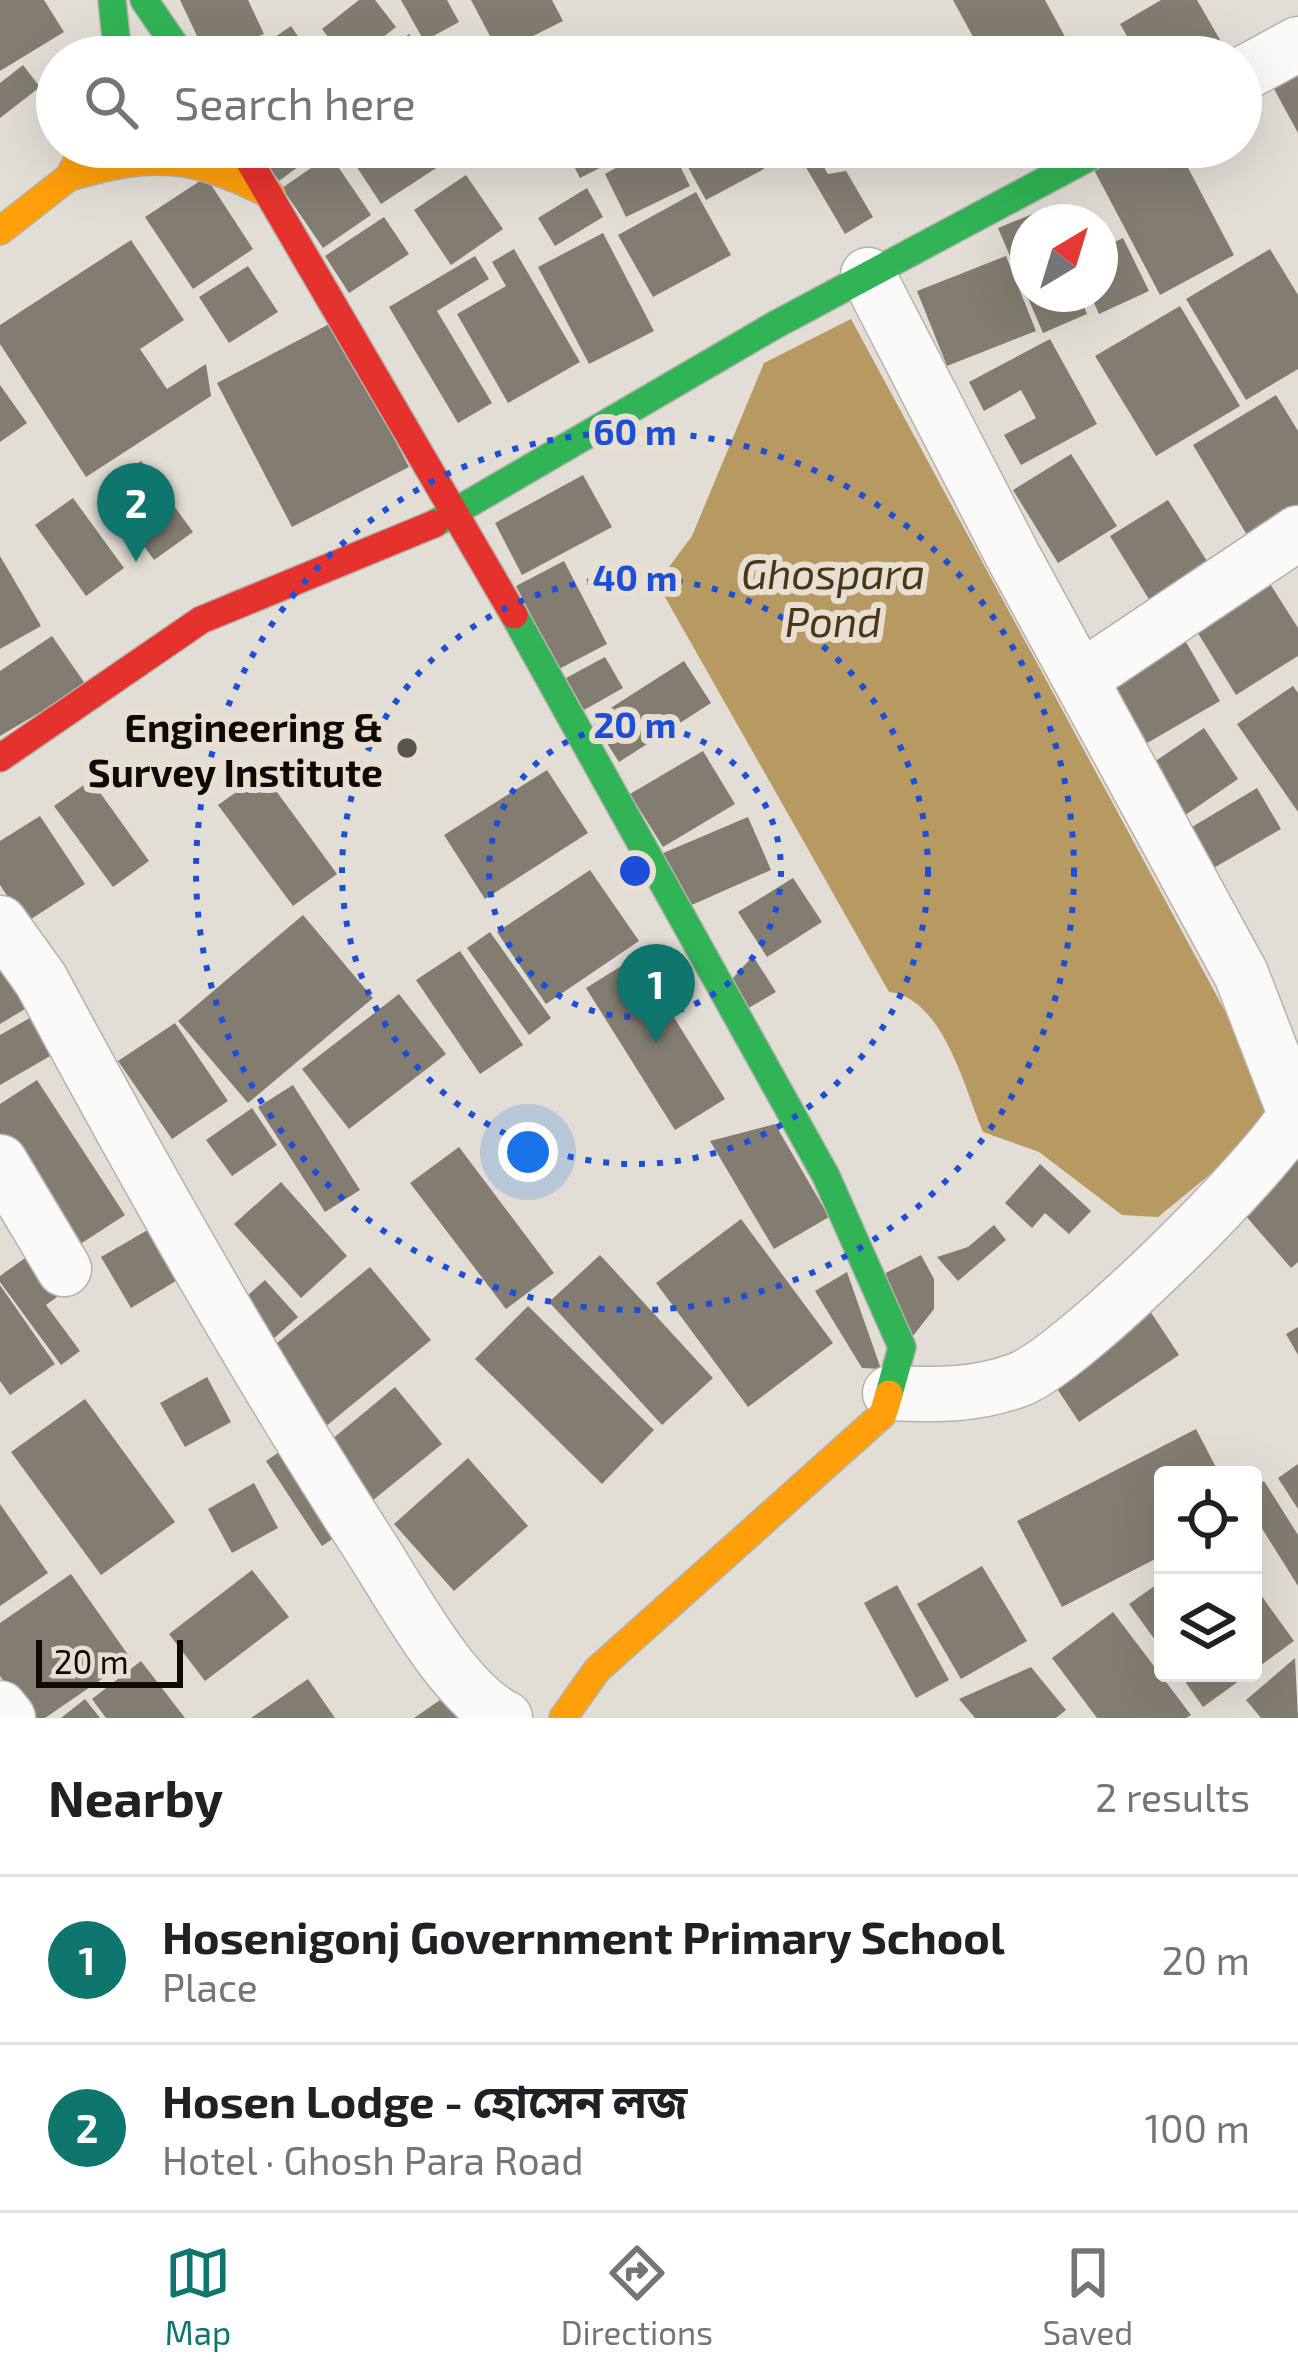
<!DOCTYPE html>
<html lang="en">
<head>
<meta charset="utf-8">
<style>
  :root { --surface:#fff; --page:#f2f2f2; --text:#202124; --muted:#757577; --line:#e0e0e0; --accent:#0f766e }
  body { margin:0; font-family:"Exo 2","Noto Sans Bengali",sans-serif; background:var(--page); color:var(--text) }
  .controls { position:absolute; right:36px; bottom:36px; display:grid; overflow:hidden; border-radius:12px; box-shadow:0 12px 48px #0002 }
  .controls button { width:108px; height:108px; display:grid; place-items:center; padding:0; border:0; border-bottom:3px solid var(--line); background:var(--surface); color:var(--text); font:60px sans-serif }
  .compass { position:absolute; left:1010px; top:204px; width:108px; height:108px; border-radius:50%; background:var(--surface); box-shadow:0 12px 48px #0002; rotate:38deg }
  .scale { position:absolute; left:36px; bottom:30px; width:147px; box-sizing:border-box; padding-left:12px; border:6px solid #0e0b07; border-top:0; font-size:33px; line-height:42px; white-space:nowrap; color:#0e0b07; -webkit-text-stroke:9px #e7dfd1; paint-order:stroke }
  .you { position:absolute; left:528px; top:1152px; width:42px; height:42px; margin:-30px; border:9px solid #fff; border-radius:50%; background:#1a73e8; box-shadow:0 0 0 18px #1a73e833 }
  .badge { display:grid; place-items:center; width:78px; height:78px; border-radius:50%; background:var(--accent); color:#fff; font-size:39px; font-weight:700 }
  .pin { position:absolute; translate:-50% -99px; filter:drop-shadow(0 3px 6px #0008) }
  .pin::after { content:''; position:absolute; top:63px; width:42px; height:36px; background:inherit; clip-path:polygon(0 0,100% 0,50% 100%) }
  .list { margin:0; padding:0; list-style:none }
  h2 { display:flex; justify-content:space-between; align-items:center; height:156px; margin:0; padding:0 48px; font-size:51px }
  h2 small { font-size:39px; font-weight:400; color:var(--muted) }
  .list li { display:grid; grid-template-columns:78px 1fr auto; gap:36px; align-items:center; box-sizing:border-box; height:168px; padding:0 48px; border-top:3px solid var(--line) }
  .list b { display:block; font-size:45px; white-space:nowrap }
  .list p { margin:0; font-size:39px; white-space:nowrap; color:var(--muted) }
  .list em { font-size:39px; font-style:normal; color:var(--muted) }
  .icon { flex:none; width:66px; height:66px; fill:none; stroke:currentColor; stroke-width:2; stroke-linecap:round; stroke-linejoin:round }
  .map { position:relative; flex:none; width:1298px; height:1718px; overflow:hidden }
  .search { position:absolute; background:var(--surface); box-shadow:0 12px 48px #0002; left:36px; right:36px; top:36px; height:132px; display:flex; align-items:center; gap:30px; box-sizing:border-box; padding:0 42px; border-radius:66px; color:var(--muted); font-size:45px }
  .sheet { height:492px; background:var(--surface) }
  nav { display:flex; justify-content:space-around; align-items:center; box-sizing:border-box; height:168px; border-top:3px solid var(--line); background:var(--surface); font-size:33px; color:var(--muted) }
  nav a { display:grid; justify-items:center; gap:6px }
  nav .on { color:var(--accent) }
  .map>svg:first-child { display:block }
</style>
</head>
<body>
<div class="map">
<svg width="1298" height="1718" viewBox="0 0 1298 1718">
  <rect width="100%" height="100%" fill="#e2ded6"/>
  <path fill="#b79962" d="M851,319L1245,1048L1267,1111L1235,1154L1158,1217L1122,1215L1039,1152L983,1132C964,1087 943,998 889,992L657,583L692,536L764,363Z"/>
  <g fill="#837d71">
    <path d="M0,0H44L64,32L0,71Z"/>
    <path d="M180,0H248L264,34L207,57Z"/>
    <path d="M359,0H375L396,27L358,57H344L322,29Z"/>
    <path d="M401,0H447L459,22L424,41Z"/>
    <path d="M471,0H552L563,21L499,53Z"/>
    <path d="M953,0H1045L1075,55L984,57Z"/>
    <path d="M1161,0H1197L1230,57H1139L1120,24Z"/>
    <path d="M291,26L312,57H246Z"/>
    <path d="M409,34L426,57H394L388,50Z"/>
    <path d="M766,45L772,57H742Z"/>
    <path d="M23,65L40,87L0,118V83Z"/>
    <path d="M1298,66V133L1267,76Z"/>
    <path d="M255,147H325L279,181Z"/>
    <path d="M442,147L450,159L381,204L345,149Z"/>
    <path d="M510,147H548L519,163Z"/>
    <path d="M564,147H641L580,178Z"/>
    <path d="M653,147H683L673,152L690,186L626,217L605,174Z"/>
    <path d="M708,147H753L764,169L706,200L684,160Z"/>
    <path d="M794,147H812L828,174L846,171L873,217L845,234Z"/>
    <path d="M1082,147H1177L1234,255L1160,295Z"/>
    <path d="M330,155L371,215L323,248L282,188Z"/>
    <path d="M466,175L503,229L451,265L414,210Z"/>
    <path d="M206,177L253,249L193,289L145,217Z"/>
    <path d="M587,188L603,217L555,246L538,218Z"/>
    <path d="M696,192L731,255L653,297L618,235Z"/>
    <path d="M1042,210L1048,222H1028V294H1079L1087,314L1043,333L998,228Z"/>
    <path d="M384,217L409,254L349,293L325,256Z"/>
    <path d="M603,233L654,331L589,364L538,267Z"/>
    <path d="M1123,238L1149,291L1099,314L1090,294H1100V249Z"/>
    <path d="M131,240L184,320L140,349L167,389L206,364L211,396L86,477L0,344V325Z"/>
    <path d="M514,249L580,362L508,403L457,314L506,286L492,262Z"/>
    <path d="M1270,249L1298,295V369L1246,400L1186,299Z"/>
    <path d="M475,256L489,279L437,311L492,403L458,423L389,307Z"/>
    <path d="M1006,256L1036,331L947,366L917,291Z"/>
    <path d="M248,266L278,312L229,343L199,297Z"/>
    <path d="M1180,306L1240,406L1156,456L1095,356Z"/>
    <path d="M333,322L409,467L292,527L217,383Z"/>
    <path d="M1050,339L1097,424L1021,465L1004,435L1036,418L1021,390L984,411L969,382Z"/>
    <path d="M0,385L27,423L0,442Z"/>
    <path d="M1276,395L1298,431V518L1253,545L1193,445Z"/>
    <path d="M1071,454L1117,526L1058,563L1013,490Z"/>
    <path d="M141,461L193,532L154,560L103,489Z"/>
    <path d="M583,475L612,527L522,575L495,523Z"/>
    <path d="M73,498L124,568L86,596L35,525Z"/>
    <path d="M1168,500L1214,572L1155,609L1110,536Z"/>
    <path d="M0,556L41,626L0,649Z"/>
    <path d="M564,561L607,644L559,669L516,586Z"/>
    <path d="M1262,571L1298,628V656L1236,695L1188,617Z"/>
    <path d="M1179,630L1220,701L1147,743L1107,671Z"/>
    <path d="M52,636L86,685L0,736V671Z"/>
    <path d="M605,657L623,688L584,710L566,678Z"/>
    <path d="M684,661L711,703L619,762L592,720Z"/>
    <path d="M1293,686L1298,693V812L1237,724Z"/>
    <path d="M1204,728L1238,779L1175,822L1141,771Z"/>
    <path d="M703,751L735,804L663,847L630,794Z"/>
    <path d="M547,770L588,833L485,899L444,835Z"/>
    <path d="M263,773L337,874L293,906L218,805Z"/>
    <path d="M91,780L149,861L113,887L54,806Z"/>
    <path d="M1257,788L1281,829L1205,873L1182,833Z"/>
    <path d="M40,816L85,884L25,923L0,885V841Z"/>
    <path d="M748,817L771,870L685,908L661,854Z"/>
    <path d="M590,870L639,941L546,1004L497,932Z"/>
    <path d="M793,878L822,922L767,957L738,912Z"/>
    <path d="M303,915L373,998L248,1103L178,1021Z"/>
    <path d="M490,932L551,1018L529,1035L467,948Z"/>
    <path d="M460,951L523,1045L480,1074L416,980Z"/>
    <path d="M753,956L776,992L747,1009L730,981Z"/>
    <path d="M636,957L725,1099L675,1130L586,988Z"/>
    <path d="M0,961L40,1000L0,1024Z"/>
    <path d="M399,994L446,1054L349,1129L302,1069Z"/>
    <path d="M42,1011L64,1048L0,1085V1035Z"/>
    <path d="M175,1023L228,1101L172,1139L118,1061Z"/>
    <path d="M37,1080L125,1215L68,1252L0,1146V1104Z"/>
    <path d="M293,1085L360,1190L325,1212L258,1107Z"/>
    <path d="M252,1108L277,1145L232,1176L206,1140Z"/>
    <path d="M775,1124L829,1217L774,1249L710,1141Z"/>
    <path d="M459,1147L554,1273L506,1309L410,1183Z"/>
    <path d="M1298,1155V1262L1291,1268L1238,1207Z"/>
    <path d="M1040,1164L1091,1211L1069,1234L1045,1213L1032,1228L1005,1203Z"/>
    <path d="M281,1182L347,1256L301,1298L234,1224Z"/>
    <path d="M741,1219L833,1343L748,1407L656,1283Z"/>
    <path d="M994,1225L1006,1240L958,1281L937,1257L968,1247Z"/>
    <path d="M151,1228L181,1278L131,1308L101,1257Z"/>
    <path d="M39,1248L69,1288L46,1305L80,1351L61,1365L0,1282V1276Z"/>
    <path d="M600,1255L713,1378L662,1425L549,1302Z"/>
    <path d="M921,1255L934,1279V1309L909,1341L876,1278Z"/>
    <path d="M370,1267L431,1340L320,1431L260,1357Z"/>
    <path d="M847,1272L881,1369L862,1368L815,1291Z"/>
    <path d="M265,1280L298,1317L263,1348L230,1311Z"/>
    <path d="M0,1285L55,1364L10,1395L0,1381Z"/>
    <path d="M528,1306L654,1430L602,1484L475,1359Z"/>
    <path d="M1148,1308L1179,1355L1079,1422L1048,1375Z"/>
    <path d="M1298,1327V1355L1286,1334Z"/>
    <path d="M207,1377L231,1422L185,1447L160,1403Z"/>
    <path d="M395,1387L442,1444L372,1501L325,1445Z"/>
    <path d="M85,1399L175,1522L101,1575L11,1452Z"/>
    <path d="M1196,1429L1220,1475H1163V1555L1062,1607L1017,1521Z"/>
    <path d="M294,1442L350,1527L322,1546L266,1461Z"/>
    <path d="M468,1458L528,1526L454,1591L394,1524Z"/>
    <path d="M1298,1464V1509L1278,1478Z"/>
    <path d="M1264,1481L1298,1535V1586L1253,1514V1488Z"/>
    <path d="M254,1483L278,1528L232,1553L208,1509Z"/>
    <path d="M0,1504L48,1573L0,1606Z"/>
    <path d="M982,1566L1027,1641L961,1679L917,1604Z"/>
    <path d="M252,1570L289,1617L205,1681L169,1634Z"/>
    <path d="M71,1574L131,1659L45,1718H29L0,1676V1623Z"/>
    <path d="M1163,1580V1651L1129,1604Z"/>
    <path d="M1253,1584L1294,1641L1253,1671Z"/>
    <path d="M897,1585L949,1680L916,1698L864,1603Z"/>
    <path d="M1113,1612L1191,1715L1186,1718H1097L1052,1658Z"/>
    <path d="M1295,1658L1298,1718H1261L1246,1700Z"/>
    <path d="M141,1661L185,1718H106L92,1699Z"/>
    <path d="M1031,1667L1066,1710L1056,1718H975L959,1699Z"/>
    <path d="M1179,1673H1250L1203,1707Z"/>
    <path d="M308,1679L335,1718H251Z"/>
    <path d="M456,1689L476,1718H414Z"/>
    <path d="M85,1699L100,1718H61Z"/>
  </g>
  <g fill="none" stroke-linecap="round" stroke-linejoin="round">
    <defs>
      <g id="street">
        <path d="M1241,75L1298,44"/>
        <path d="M868,275L1014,558L1241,974L1296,1116"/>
        <path d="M1080,679L1298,533"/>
        <path d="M0,923L41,980C145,1174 252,1364 371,1548C404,1599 453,1692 505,1718"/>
        <path d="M0,1162L64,1269"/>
        <path d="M890,1393C935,1395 974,1396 1018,1380C1071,1361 1270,1164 1298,1111"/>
        <path d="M0,1708L8,1718"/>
      </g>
      <g id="fast">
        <path d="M112,0L118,57"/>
        <path d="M144,0L183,57"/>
        <path d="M434,524L775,325L1108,147"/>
        <path d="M514,615L826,1176L902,1347L889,1394"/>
      </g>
      <g id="slow">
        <path d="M69,177C155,152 191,155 271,195"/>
        <path d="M0,231L69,177L85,147"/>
        <path d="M563,1718L597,1670L883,1414L889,1394"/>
      </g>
      <g id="jam">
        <path d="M241,147L514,615"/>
        <path d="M0,758L201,620L434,524"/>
      </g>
    </defs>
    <use href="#street" stroke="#b5b2ac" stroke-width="57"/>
    <use href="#fast" stroke="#b5b2ac" stroke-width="30"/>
    <use href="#slow" stroke="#b5b2ac" stroke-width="30"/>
    <use href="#jam" stroke="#b5b2ac" stroke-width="30"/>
    <use href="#street" stroke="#fbfaf9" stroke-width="54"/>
    <use href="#fast" stroke="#30b455" stroke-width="27"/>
    <use href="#slow" stroke="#ff9f0a" stroke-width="27"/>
    <use href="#jam" stroke="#e5322d" stroke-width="27"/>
  </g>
  <g fill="none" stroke="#1d4ed8" stroke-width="6" stroke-dasharray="6 12">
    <circle cx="635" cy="871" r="146"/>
    <circle cx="635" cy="871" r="293"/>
    <circle cx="635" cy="871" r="439"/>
  </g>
  <circle fill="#58554f" stroke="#e7dfd1" stroke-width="4.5" cx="407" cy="748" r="12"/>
  <g text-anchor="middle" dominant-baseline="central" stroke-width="12" stroke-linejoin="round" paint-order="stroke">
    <g font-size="39" font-weight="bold" fill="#0e0b07" stroke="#e7dfd1" text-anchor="end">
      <text x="383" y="726">Engineering &amp;<tspan x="383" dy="45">Survey Institute</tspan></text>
    </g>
    <g font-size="42" font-style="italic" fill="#493717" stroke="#e7dfd1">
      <text x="833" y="572">Ghospara<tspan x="833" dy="48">Pond</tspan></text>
    </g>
  </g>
  <circle cx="635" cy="871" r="18" fill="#1d4ed8" stroke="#e7dfd1" stroke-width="6"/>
  <g font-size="36" text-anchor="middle" font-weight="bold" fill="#1d4ed8" stroke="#e7dfd1" stroke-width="12" stroke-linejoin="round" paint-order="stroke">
    <text x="635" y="445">60 m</text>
    <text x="635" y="591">40 m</text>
    <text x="635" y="738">20 m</text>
  </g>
</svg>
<div class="controls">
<button><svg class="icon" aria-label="locate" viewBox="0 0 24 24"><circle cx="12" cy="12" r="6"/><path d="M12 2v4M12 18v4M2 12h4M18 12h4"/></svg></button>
<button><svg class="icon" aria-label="layers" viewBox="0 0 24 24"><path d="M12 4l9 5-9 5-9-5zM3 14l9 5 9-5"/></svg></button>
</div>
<svg class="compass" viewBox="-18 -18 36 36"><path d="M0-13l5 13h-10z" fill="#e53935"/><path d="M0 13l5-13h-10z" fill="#757577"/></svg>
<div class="scale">20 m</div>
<div class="you"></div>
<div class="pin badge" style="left:656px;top:1043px">1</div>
<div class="pin badge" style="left:136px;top:562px">2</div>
<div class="search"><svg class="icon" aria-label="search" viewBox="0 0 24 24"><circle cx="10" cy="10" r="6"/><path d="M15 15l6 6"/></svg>Search here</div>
</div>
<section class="sheet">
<h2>Nearby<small>2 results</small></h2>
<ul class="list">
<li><span class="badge">1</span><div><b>Hosenigonj Government Primary School</b><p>Place</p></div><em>20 m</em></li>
<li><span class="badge">2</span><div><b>Hosen Lodge - হোসেন লজ</b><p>Hotel · Ghosh Para Road</p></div><em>100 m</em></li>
</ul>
</section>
<nav>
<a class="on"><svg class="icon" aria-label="map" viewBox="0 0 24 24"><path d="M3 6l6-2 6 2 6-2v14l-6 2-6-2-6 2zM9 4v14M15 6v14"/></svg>Map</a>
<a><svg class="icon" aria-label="directions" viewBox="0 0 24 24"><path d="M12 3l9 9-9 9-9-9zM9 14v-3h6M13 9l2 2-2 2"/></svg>Directions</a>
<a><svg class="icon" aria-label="saved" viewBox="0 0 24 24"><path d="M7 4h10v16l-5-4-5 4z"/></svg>Saved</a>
</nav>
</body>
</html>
